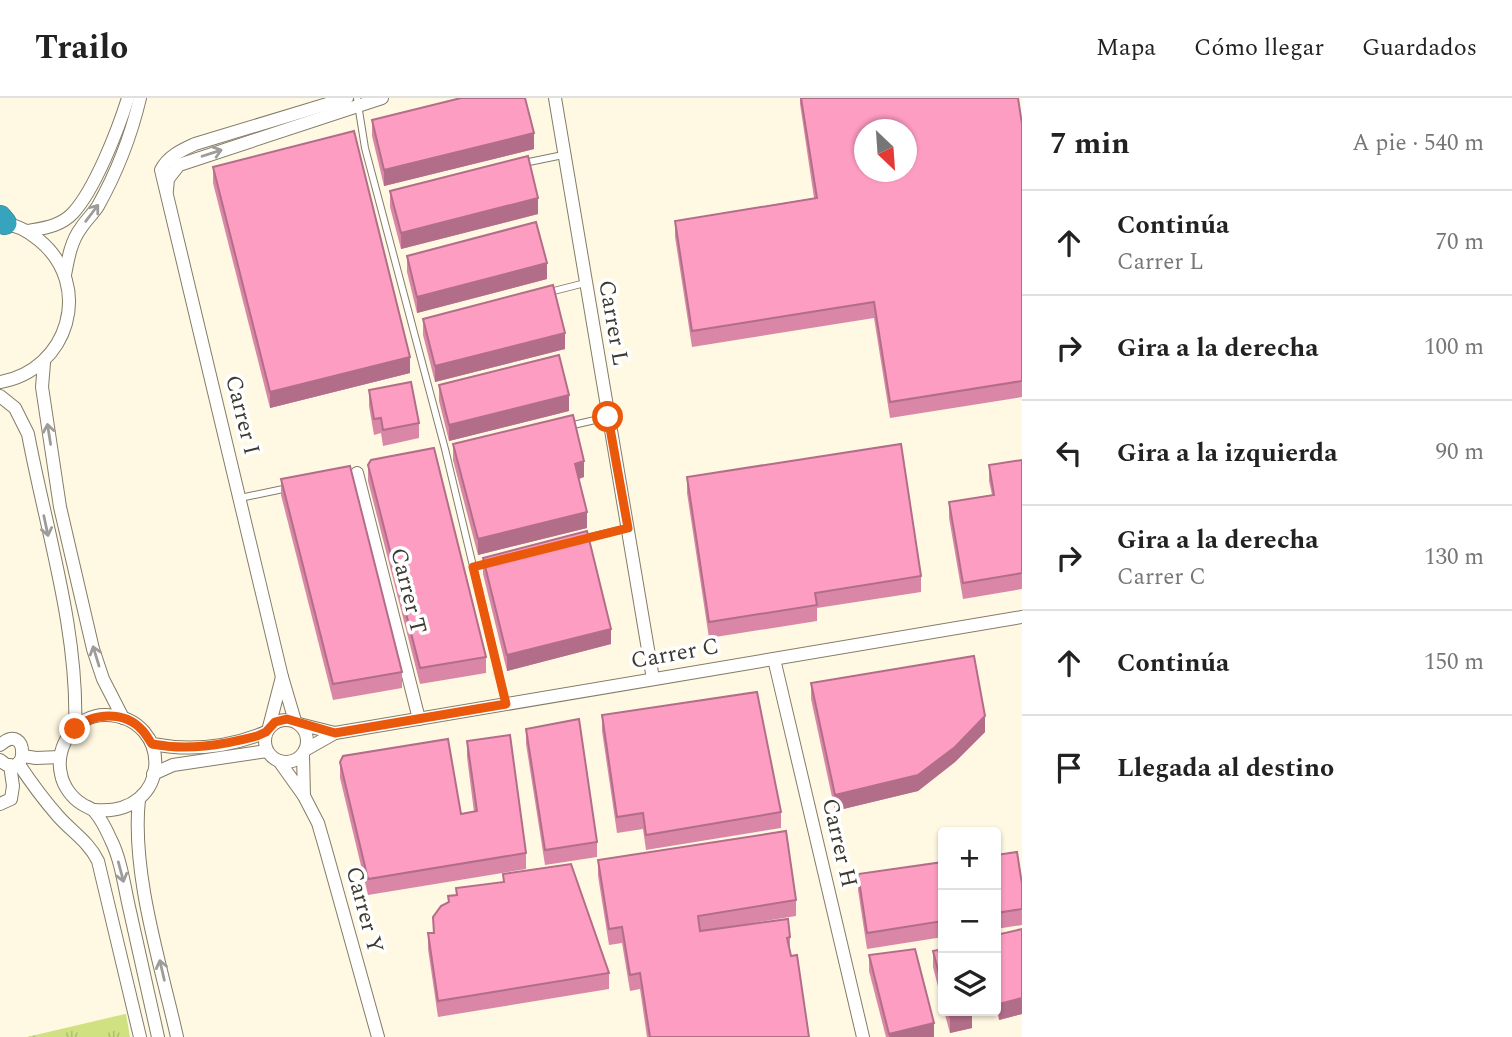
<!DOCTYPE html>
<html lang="es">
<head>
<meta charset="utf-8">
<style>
  :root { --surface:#fff; --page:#f2f2f2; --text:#222; --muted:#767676; --line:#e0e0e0 }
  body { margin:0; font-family:Spectral,serif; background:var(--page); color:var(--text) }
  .controls { position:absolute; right:21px; bottom:21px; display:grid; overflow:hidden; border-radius:7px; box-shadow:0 2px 5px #0004 }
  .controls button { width:63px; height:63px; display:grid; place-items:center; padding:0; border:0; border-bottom:2px solid var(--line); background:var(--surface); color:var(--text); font:35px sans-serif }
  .compass { position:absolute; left:854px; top:21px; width:63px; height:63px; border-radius:50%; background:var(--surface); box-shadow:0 2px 5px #0004; rotate:155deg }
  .stop { position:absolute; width:21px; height:21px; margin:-16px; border:5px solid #ea580c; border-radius:50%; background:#fff }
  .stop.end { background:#ea580c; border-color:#fff; box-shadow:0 2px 7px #0008 }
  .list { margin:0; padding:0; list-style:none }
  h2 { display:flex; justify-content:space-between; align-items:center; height:91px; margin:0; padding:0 28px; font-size:30px }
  h2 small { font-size:23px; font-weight:400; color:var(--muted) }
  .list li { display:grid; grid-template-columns:46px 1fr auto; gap:21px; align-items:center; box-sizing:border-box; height:105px; padding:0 28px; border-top:2px solid var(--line) }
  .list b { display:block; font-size:26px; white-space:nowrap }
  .list p { margin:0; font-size:23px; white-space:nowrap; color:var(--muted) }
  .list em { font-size:23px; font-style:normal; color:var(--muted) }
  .icon { flex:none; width:38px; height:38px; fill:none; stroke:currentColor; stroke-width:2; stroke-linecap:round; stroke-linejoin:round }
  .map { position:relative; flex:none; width:1022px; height:939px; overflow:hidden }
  header { display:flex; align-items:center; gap:42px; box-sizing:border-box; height:98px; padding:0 35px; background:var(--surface); border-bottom:2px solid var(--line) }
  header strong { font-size:33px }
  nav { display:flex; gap:38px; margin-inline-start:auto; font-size:24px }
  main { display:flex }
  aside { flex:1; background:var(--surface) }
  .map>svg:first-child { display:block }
</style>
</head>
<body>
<header>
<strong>Trailo</strong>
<nav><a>Mapa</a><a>Cómo llegar</a><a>Guardados</a></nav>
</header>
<main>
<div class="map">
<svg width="1022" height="939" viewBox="0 0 1022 939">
  <defs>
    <pattern id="grass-tufts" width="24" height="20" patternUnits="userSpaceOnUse" patternTransform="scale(1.75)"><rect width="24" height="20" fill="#d0e181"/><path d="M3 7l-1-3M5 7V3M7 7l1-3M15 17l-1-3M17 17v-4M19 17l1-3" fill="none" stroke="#b4c270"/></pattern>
  </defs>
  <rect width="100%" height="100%" fill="#fff8e2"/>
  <path fill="url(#grass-tufts)" d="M126,916L130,939H27L125,916Z"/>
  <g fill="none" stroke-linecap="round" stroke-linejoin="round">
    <defs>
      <g id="lane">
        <path d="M357,0L365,50L445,351L506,606"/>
        <path d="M524,65L563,57"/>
        <path d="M546,195L585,185"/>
        <path d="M569,328L608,319"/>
        <path d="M240,400L288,390"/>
        <path d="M582,441L628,430"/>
      </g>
      <g id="street">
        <path d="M555,0L653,581"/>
        <path d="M167,92L168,81L179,67L382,0"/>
        <path d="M28,133C44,130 61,128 73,115C95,91 118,32 128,0"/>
        <path d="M65,177C68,161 71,143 81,130C86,122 93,116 98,108C117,74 131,38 140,0"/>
        <path d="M44,265L42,289L60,409L93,551L103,581L123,620"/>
        <path d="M0,284C69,272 94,187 39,142C28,133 15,126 0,125"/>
        <path d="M0,298L15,310L28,336C46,432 79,533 75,631"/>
        <path d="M357,375L419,621"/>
        <path d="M774,561L863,939"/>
        <path d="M282,579L161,72C168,58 182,52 195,46L347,0"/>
        <circle cx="286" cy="643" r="21"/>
        <path d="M299,626L335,635L305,652"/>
        <path d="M269,629L282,579L295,623"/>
        <path d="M335,635L1022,519"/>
        <path d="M152,646C190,653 230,649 266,634"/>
        <path d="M0,647C30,621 29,688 0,662"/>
        <path d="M23,658L36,660L60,659"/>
        <path d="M279,663L304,698L303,657"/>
        <path d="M18,665C30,683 43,701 58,718C72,734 89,744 98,763L140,939"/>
        <path d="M153,676L173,667L267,653"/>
        <path d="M304,698L318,725L325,749L378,939"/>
        <path d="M139,701C131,775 161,867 177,939"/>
        <path d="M0,706L11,701L13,688L10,667"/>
        <path d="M95,712C173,719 174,619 106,617C77,616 54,648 61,676C63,688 72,700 82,706C86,709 92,710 95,714C101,721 107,733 111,742C121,762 124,787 129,809C139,852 148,896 158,939"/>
      </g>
      <path id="highway" d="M0,119L5,125"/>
    </defs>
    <use href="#lane" stroke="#837c69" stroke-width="8"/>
    <use href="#street" stroke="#837c69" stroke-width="14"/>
    <use href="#highway" stroke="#377f8b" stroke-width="24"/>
    <use href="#lane" stroke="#fff" stroke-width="6"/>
    <use href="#street" stroke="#fff" stroke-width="12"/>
    <use href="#highway" stroke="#35a4bc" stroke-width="23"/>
  </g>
  <g fill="#da87a7">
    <path d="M800,0H1018L1022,26V299L890,320L874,220L692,249L675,139V123L814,100L800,6Z"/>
    <path d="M372,22L534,51L384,88L372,38Z"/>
    <path d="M213,69L410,275L270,310L213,85Z"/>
    <path d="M390,93L538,116L401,151L390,109Z"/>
    <path d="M407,158L547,181L417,215L407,174Z"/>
    <path d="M423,221L565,251L435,284L423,237Z"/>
    <path d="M439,287L569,313L449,343L439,303Z"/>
    <path d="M369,292L419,325V340L383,348L381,335L374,337L369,308Z"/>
    <path d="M453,346L584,379L579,381L587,430L478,457L453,362Z"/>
    <path d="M1022,362V491L963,501L949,420V404L992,397L989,383V367Z"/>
    <path d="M368,367L486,559V575L420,586L368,383Z"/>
    <path d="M687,379L921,478V494L817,510V523L709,540L687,395Z"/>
    <path d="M281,381L402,574V590L333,602L281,397Z"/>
    <path d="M483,460L611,546L507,573L483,476Z"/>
    <path d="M811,585L985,634L955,664L918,693L835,713L811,601Z"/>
    <path d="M602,617L781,714V730L646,752L643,731L617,735L602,633Z"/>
    <path d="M526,631L597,744V759L545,767L526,646Z"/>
    <path d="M467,643L526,755V771L368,797L340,680V664L461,716L474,714L467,659Z"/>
    <path d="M996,757L1022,786V827L996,831Z"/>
    <path d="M598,762L796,802V818L717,831L790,839V855L809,939H647L640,891L630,893L622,845L609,847L598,778Z"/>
    <path d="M943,764V839L867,851L858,792V776Z"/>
    <path d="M503,776L609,875V891L438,919L428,851V835H433V819L456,797V790L503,784Z"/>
    <path d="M1022,831V916L999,922L996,909V837Z"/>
    <path d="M943,851V908L933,869V853Z"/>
    <path d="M869,857L934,939H886L869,873Z"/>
    <path d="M944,913H972V930L950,935Z"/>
  </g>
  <g fill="#b26e88">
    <path d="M534,35V51L384,88V72Z"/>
    <path d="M538,100V116L401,151V135Z"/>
    <path d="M547,165V181L417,215V199Z"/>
    <path d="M565,235V251L435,284V268Z"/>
    <path d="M410,259V275L270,310V294Z"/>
    <path d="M569,297V313L449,343V327Z"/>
    <path d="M584,363V379L575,382V366Z"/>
    <path d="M587,414V430L478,457V441Z"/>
    <path d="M611,531V546L507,573V557Z"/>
    <path d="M985,618V634L955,664L918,693L835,713V697Z"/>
    <path d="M1022,900V916L999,922V906Z"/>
    <path d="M972,914V930L950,935V919Z"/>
    <path d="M934,925V939H889V936Z"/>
  </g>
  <g fill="#fe9dc2" stroke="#b26e88" stroke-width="2" fill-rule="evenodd">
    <path d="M461,0H525L534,35L384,72L372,22Z"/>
    <path d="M801,0H1018L1022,26V283L890,304L874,204L692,233L675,123L817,100ZM864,32H906V74H864Z"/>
    <path d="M354,33L410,259L270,294L213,69Z"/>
    <path d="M528,58L538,100L401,135L390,93Z"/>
    <path d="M536,124L547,165L417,199L407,158Z"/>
    <path d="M553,187L565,235L435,268L423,221Z"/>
    <path d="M559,257L569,297L449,327L439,287Z"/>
    <path d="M411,284L419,325L383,332L381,320L374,321L369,292Z"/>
    <path d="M573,317L584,363L575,366L587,414L478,441L453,346Z"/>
    <path d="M901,346L921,478L815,495L817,507L709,524L687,379Z"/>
    <path d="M434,350L486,559L420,570L368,367L371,362Z"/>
    <path d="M1022,362V475L963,485L949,404L994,397L989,367Z"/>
    <path d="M350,368L402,574L333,586L281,381Z"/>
    <path d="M587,433L611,531L507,557L483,460Z"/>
    <path d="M974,558L985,618L955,649L918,677L835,697L811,585Z"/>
    <path d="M757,594L781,714L646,737L643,715L617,719L602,617Z"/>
    <path d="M579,621L597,744L545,752L526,631Z"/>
    <path d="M510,637L526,755L368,781L340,664L343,658L448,641L461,716L477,713L467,643Z"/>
    <path d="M786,733L796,802L698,818L700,833L788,821L790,839L787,840L791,858L797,857L809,939H650L640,875L630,877L622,829L609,831L598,762Z"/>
    <path d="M1017,754L1022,786V811L996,815V757Z"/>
    <path d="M943,764V823L867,835L858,776Z"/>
    <path d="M571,766L609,875L438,903L428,835H434L433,819L441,808L449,804L448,798L457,797L456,790L504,784L503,776Z"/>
    <path d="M1022,831V900L999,906L996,893V837Z"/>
    <path d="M915,851L934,925L889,936L869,857Z"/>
    <path d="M943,851V892L933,853Z"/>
    <path d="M948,913H972V914L950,919Z"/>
  </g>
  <defs><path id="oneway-shaft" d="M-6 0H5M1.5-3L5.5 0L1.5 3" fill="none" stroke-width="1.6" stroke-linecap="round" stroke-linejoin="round" transform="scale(1.75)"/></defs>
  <g stroke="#9d9c98">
    <use href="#oneway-shaft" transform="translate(212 55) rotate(-18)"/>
    <use href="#oneway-shaft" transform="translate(92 115) rotate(-53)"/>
    <use href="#oneway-shaft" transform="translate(49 336) rotate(-99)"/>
    <use href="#oneway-shaft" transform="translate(46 428) rotate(78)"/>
    <use href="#oneway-shaft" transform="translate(96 558) rotate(-107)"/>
    <use href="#oneway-shaft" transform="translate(121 774) rotate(75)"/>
    <use href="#oneway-shaft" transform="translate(162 872) rotate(-103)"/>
  </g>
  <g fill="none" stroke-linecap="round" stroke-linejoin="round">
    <path stroke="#ea580c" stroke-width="9" d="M75,631C93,614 125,613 142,632C146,636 149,642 152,646C188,653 222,647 257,638L266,634L275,624L287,621L335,635L506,606L473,469L628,430L608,319"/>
  </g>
  <g text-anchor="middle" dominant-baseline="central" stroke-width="7" stroke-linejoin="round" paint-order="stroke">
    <g font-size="23" fill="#3b3930" stroke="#fff">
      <text transform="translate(613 225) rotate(80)">Carrer L</text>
      <text transform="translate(242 317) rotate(76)">Carrer I</text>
      <text transform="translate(408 493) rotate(76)">Carrer T</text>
      <text transform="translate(675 556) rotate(-10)">Carrer C</text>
      <text transform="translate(839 745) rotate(77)">Carrer H</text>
      <text transform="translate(364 812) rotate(75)">Carrer Y</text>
    </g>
  </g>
</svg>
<div class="controls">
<button>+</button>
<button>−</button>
<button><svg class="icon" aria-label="layers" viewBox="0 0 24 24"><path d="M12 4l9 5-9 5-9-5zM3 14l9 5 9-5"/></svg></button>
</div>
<svg class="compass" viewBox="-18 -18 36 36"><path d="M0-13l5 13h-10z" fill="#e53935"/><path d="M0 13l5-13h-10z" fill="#767676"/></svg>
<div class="stop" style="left:608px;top:319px"></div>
<div class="stop end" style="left:75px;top:631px"></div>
</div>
<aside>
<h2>7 min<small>A pie · 540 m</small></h2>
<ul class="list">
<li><svg class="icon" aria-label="ahead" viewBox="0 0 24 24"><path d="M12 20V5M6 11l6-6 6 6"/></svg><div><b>Continúa</b><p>Carrer L</p></div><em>70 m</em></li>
<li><svg class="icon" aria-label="right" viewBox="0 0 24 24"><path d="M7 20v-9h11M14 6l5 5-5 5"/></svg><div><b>Gira a la derecha</b></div><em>100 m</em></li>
<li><svg class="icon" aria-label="left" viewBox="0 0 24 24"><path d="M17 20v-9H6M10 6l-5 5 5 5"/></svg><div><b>Gira a la izquierda</b></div><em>90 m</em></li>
<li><svg class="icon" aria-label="right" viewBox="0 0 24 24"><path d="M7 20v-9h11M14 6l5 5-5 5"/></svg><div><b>Gira a la derecha</b><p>Carrer C</p></div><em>130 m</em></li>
<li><svg class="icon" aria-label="ahead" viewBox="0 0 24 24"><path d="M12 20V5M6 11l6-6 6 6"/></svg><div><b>Continúa</b></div><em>150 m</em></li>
<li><svg class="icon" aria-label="arrive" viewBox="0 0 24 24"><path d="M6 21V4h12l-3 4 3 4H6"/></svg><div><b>Llegada al destino</b></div></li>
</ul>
</aside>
</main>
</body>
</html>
